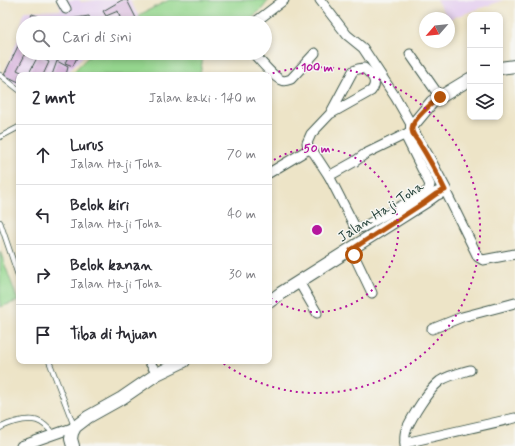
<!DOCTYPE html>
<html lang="id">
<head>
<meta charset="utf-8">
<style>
  :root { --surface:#fff; --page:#f7f7f7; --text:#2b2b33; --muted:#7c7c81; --line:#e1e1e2 }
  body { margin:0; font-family:Mynerve,sans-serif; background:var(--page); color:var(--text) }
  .controls { position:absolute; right:12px; top:12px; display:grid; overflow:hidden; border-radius:8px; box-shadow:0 2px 6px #0003 }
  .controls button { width:36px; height:36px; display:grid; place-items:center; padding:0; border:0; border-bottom:1px solid var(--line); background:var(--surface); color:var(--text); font:20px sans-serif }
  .compass { position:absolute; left:419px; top:12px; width:36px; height:36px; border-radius:50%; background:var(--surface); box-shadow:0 2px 6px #0003; rotate:242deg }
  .stop { position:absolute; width:12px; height:12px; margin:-9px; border:3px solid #b45309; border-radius:50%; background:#fff }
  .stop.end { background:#b45309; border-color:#fff; box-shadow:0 1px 4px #0008 }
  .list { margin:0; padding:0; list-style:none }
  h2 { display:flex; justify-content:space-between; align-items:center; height:52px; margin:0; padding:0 16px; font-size:17px }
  h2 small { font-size:13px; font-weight:400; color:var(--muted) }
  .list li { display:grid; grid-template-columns:26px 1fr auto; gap:12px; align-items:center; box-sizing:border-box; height:60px; padding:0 16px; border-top:1px solid var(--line) }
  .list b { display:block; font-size:15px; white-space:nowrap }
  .list p { margin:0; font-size:13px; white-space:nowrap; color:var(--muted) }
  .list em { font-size:13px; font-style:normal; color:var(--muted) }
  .icon { flex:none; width:22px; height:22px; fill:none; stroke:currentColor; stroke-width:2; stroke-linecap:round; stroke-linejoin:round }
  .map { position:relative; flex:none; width:515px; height:446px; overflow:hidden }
  .search { position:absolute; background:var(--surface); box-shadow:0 2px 6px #0003; left:16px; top:16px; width:256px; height:44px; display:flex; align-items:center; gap:10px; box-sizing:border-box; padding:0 14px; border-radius:22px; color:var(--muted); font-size:15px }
  .panel { position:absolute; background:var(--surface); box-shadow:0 2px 6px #0003; left:16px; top:72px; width:256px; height:292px; border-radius:8px }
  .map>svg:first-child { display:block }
</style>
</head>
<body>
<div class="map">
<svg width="515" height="446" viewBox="0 0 515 446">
  <rect width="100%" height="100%" fill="#f6f6f2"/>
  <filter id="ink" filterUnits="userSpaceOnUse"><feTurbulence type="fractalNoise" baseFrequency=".025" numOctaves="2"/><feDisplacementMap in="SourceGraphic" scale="8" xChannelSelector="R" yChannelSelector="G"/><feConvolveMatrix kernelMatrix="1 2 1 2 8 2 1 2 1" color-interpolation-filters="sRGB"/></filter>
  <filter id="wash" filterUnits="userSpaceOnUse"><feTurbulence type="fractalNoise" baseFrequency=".012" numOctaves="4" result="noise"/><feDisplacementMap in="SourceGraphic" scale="16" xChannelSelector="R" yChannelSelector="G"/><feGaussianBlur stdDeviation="0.9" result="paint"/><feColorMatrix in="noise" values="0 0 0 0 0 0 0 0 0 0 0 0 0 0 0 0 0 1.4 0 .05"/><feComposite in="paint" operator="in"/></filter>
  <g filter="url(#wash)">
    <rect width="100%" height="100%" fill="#ede4c7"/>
    <g fill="#e6d2f0">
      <path d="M58,0H80L81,2L96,0H130L140,19L135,23H23V53H86L66,75H19V88L3,76L18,39L24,11L61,10Z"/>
      <path d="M436,0H504L449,19Z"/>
    </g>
    <g fill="#96d78f" stroke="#5a8a62">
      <path d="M169,0H269L261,10L244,23H141L139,15Z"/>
      <path d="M95,53H208L203,57L200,75H70L88,57Z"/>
      <path d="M0,251L18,301L0,307Z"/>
    </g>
    <g id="blocks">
      <g fill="#d4adda">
        <path d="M122,0H127L136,18L129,23H112L120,17L118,11L106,16L103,11Z"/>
        <path d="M32,14L41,17L39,23H28Z"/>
        <path d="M89,16L91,23H70V19Z"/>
        <path d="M20,42L23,43V53H26L17,70L27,75H19V82L4,75Z"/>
        <path d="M70,53H79L73,66L65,63Z"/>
        <path d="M38,56L49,62L43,75H28Z"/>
        <path d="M57,61L68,67L66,75H52Z"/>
      </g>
    </g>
  </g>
  <g filter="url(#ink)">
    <use href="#blocks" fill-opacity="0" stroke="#3e564a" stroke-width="1"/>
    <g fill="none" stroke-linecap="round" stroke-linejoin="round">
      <defs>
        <g id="service">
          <path d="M0,75L19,90"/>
          <path d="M0,137L19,127"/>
          <path d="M0,222L19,278"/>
          <path d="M49,361L74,426"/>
          <path d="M0,428C5,425 9,424 15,422C33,417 42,419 54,435"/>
        </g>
        <g id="minor">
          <path d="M61,0L66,9"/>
          <path d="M320,0L347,35L363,48L396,98L412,126"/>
          <path d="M254,23L284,0"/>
          <path d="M253,53C260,60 273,77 281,80C285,82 288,80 291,79L315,53"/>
          <path d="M410,54L440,97"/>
          <path d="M330,114L371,91C379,82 372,75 364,68L358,69L353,71L330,114L311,134L307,143L309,149L314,153L329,176L354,225L358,228L363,227L428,191L430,185L405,135"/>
          <path d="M269,173L309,149"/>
          <path d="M329,176L354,162L365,154L410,132"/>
          <path d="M445,190L478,257L483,260L515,254"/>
          <path d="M351,249L372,293"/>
          <path d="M299,282L317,313"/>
          <path d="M432,329L462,317L515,303"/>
          <path d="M149,361L157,374"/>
          <path d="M405,443L515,418"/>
          <path d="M21,446L75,427"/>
          <path d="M405,446C405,441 404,435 406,430C412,417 428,390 440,381C449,375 459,373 470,370"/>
        </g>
        <g id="tertiary">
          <path d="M500,68L515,66"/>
          <path d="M269,302L281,293L425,202L436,194L445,190L427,156L412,131V126L432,102L470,79"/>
          <path d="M73,446L71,439L72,433L75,427L88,417L122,398L157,374L184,361"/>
        </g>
      </defs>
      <use href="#service" stroke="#3e564a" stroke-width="6"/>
      <use href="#minor" stroke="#3e564a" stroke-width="11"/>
      <use href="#tertiary" stroke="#3e564a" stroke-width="14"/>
      <use href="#service" stroke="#fff" stroke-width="4.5"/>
      <use href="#minor" stroke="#fff" stroke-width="9"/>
      <use href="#tertiary" stroke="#fff" stroke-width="12"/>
    </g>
  </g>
  <g fill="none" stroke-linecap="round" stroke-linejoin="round" filter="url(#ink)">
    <path stroke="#b45309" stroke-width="5" d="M354,255L351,250L425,202L436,194L445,190C437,173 428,157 418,141C415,137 411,133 412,128C413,119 433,102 440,97"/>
  </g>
  <g fill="none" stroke="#b5179e" stroke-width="2" stroke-dasharray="2 4">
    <path d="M269 163A82 82 0 1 1 269 297"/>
    <path d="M267 75A163 163 0 1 1 220 361"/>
  </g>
  <g text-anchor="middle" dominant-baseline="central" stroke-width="3" stroke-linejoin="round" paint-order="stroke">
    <g font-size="14" fill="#1f3d34" stroke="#f6f6f2">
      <text transform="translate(381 212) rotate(-33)">Jalan Haji Toha</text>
    </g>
  </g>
  <circle cx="317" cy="230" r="6" fill="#b5179e" stroke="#f6f6f2" stroke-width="2"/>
  <g font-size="12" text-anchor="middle" font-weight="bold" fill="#b5179e" stroke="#f6f6f2" stroke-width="3" stroke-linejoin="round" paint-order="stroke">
    <text x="317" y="71">100 m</text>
    <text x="317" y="152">50 m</text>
  </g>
</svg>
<div class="controls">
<button>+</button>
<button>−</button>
<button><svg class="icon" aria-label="layers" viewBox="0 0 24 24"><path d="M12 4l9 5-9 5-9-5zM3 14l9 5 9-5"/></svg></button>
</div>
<svg class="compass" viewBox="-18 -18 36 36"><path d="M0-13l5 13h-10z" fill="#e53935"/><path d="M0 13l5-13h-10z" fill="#7c7c81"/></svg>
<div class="stop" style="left:354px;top:255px"></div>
<div class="stop end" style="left:440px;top:97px"></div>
<div class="search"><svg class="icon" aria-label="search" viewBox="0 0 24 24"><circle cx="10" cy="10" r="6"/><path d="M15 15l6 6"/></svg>Cari di sini</div>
<section class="panel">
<h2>2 mnt<small>Jalan kaki · 140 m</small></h2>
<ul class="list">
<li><svg class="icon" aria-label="ahead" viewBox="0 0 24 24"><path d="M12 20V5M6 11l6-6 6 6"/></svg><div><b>Lurus</b><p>Jalan Haji Toha</p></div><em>70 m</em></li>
<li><svg class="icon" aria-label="left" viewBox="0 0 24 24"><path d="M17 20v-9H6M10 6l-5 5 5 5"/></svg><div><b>Belok kiri</b><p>Jalan Haji Toha</p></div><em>40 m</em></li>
<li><svg class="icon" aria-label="right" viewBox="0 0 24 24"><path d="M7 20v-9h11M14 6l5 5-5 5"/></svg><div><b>Belok kanan</b><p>Jalan Haji Toha</p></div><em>30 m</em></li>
<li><svg class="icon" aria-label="arrive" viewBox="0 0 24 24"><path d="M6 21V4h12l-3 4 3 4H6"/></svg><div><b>Tiba di tujuan</b></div></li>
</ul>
</section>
</div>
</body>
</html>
